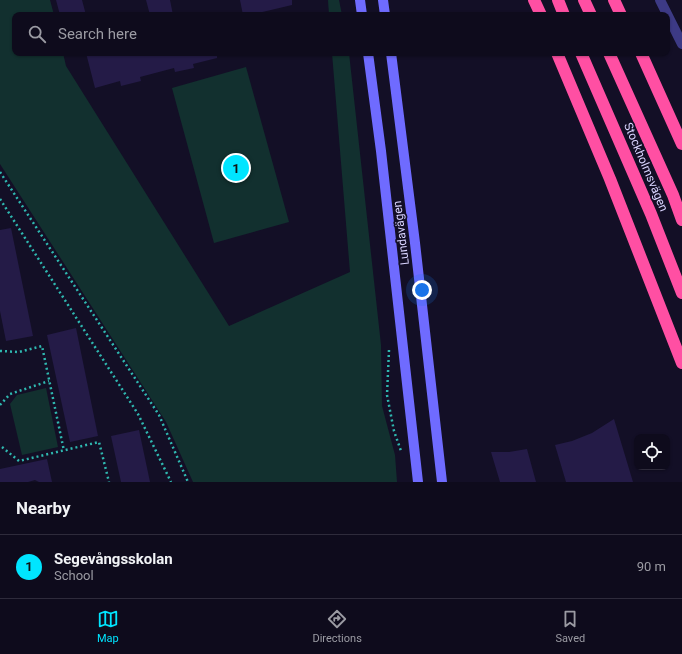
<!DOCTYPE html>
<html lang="en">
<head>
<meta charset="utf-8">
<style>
  :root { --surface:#0e0b1c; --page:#171425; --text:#f1f3f6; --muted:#9b9ba3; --line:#2e2b3b; --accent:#00e5ff }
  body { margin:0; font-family:Roboto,sans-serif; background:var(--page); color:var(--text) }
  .controls { position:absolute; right:12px; bottom:12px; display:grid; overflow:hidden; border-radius:8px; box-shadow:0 1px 3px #0004 }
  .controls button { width:36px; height:36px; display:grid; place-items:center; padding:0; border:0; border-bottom:1px solid var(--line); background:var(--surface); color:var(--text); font:20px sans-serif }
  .you { position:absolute; left:422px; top:290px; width:14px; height:14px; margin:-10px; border:3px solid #fff; border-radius:50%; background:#1a73e8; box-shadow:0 0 0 6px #1a73e833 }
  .badge { display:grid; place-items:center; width:26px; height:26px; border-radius:50%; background:var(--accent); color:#111; font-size:13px; font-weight:700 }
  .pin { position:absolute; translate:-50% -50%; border:2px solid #fff; box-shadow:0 1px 4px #0006 }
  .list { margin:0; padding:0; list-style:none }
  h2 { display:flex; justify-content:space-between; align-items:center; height:52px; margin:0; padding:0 16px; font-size:17px }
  h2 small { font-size:13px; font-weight:400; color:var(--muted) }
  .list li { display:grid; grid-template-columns:26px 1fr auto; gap:12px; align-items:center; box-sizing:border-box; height:64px; padding:0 16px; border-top:1px solid var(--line) }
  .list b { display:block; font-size:15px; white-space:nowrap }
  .list p { margin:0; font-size:13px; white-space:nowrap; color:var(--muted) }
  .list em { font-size:13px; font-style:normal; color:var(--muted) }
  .icon { flex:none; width:22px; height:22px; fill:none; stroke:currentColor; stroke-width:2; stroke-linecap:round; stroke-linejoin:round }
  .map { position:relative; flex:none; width:682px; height:482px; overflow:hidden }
  .search { position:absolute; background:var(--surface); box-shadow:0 1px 3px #0004; left:12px; right:12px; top:12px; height:44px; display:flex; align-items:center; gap:10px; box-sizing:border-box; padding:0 14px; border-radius:8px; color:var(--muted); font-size:15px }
  .sheet { height:116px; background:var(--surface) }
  nav { display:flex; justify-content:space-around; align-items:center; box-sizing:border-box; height:56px; border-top:1px solid var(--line); background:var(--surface); font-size:11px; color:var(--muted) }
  nav a { display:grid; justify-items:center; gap:2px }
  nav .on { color:var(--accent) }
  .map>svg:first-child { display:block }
</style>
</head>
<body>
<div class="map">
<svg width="682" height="482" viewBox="0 0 682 482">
  <rect width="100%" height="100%" fill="#130f26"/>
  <g fill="#12302f">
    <path d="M0,0H50L54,15H15V53H63L66,66L229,326L350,272L332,53H349L381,345L382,406L395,455L397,482H193L166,422L0,164Z"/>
    <path d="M328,0H339L342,15H329Z"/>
    <path d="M246,67L289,222L214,243L172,88Z"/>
    <path d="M46,388L58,447L22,455L10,404L17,395Z"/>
  </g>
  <g fill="#241b47">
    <path d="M56,0H82L86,15H60Z"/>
    <path d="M146,0H170L173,15H150Z"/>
    <path d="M240,0H292V5L250,15H243Z"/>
    <path d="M86,53H217V58L193,64L194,68L175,72L174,68L140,77L141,81L121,86L120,81L95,88Z"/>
    <path d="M11,228L33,336L6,341L0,311V230Z"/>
    <path d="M76,328L98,436L70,442L47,335Z"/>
    <path d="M614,419L633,482H566L555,445L572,441L592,433Z"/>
    <path d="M139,430L150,482H121L111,436Z"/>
    <path d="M527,449L536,482H500L491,452H509Z"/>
    <path d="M47,459L52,482H39L35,480L28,482H0V469Z"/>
  </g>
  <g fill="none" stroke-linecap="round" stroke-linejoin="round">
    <g stroke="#2fb8b0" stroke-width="2.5" stroke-dasharray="2 3" stroke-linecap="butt">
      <path d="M0,172L159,415L188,482"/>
      <path d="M0,199L138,414L171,482"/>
      <path d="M389,350L387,395L394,431L401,451"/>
      <path d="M0,351L19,352L42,346L64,451"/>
      <path d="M0,405L10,394L49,381"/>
      <path d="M2,447L19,461L99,442L109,482"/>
    </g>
    <path stroke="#3d3a85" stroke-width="10" d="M660,0L682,44"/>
    <g stroke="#6f6bff" stroke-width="10">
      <path d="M360,0L362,15"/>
      <path d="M383,0L385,15"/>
      <path d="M368,53L381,151L418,482"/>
      <path d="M391,53L415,243L442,482"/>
    </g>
    <g stroke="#ff4fa3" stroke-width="12">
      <path d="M534,0L541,15"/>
      <path d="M558,0L564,15"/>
      <path d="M584,0L591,15"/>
      <path d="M614,0L621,15"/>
      <path d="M557,53L610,179L682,363"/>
      <path d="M581,53L651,214L682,293"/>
      <path d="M609,53L673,195L682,220"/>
      <path d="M641,53L682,144"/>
    </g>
  </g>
  <g text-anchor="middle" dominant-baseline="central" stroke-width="3.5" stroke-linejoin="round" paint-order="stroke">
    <g font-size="12" fill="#d9d4ff" stroke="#130f26">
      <text transform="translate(646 167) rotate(67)">Stockholmsvägen</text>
      <text transform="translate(401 233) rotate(-97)">Lundavägen</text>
    </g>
  </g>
</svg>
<div class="controls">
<button><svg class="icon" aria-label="locate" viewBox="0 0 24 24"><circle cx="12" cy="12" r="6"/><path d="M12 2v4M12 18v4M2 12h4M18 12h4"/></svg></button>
</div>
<div class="you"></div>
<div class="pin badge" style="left:236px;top:168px">1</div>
<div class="search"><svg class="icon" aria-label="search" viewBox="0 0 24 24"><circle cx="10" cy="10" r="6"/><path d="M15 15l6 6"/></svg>Search here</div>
</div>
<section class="sheet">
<h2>Nearby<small></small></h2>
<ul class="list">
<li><span class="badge">1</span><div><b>Segevångsskolan</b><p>School</p></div><em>90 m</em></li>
</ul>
</section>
<nav>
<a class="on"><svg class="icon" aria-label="map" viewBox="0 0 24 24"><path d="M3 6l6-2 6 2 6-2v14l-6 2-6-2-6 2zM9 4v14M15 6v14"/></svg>Map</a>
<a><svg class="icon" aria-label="directions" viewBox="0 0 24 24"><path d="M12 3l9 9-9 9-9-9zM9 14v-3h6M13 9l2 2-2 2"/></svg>Directions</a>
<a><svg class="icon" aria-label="saved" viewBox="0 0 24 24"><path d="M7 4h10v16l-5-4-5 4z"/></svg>Saved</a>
</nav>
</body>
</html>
